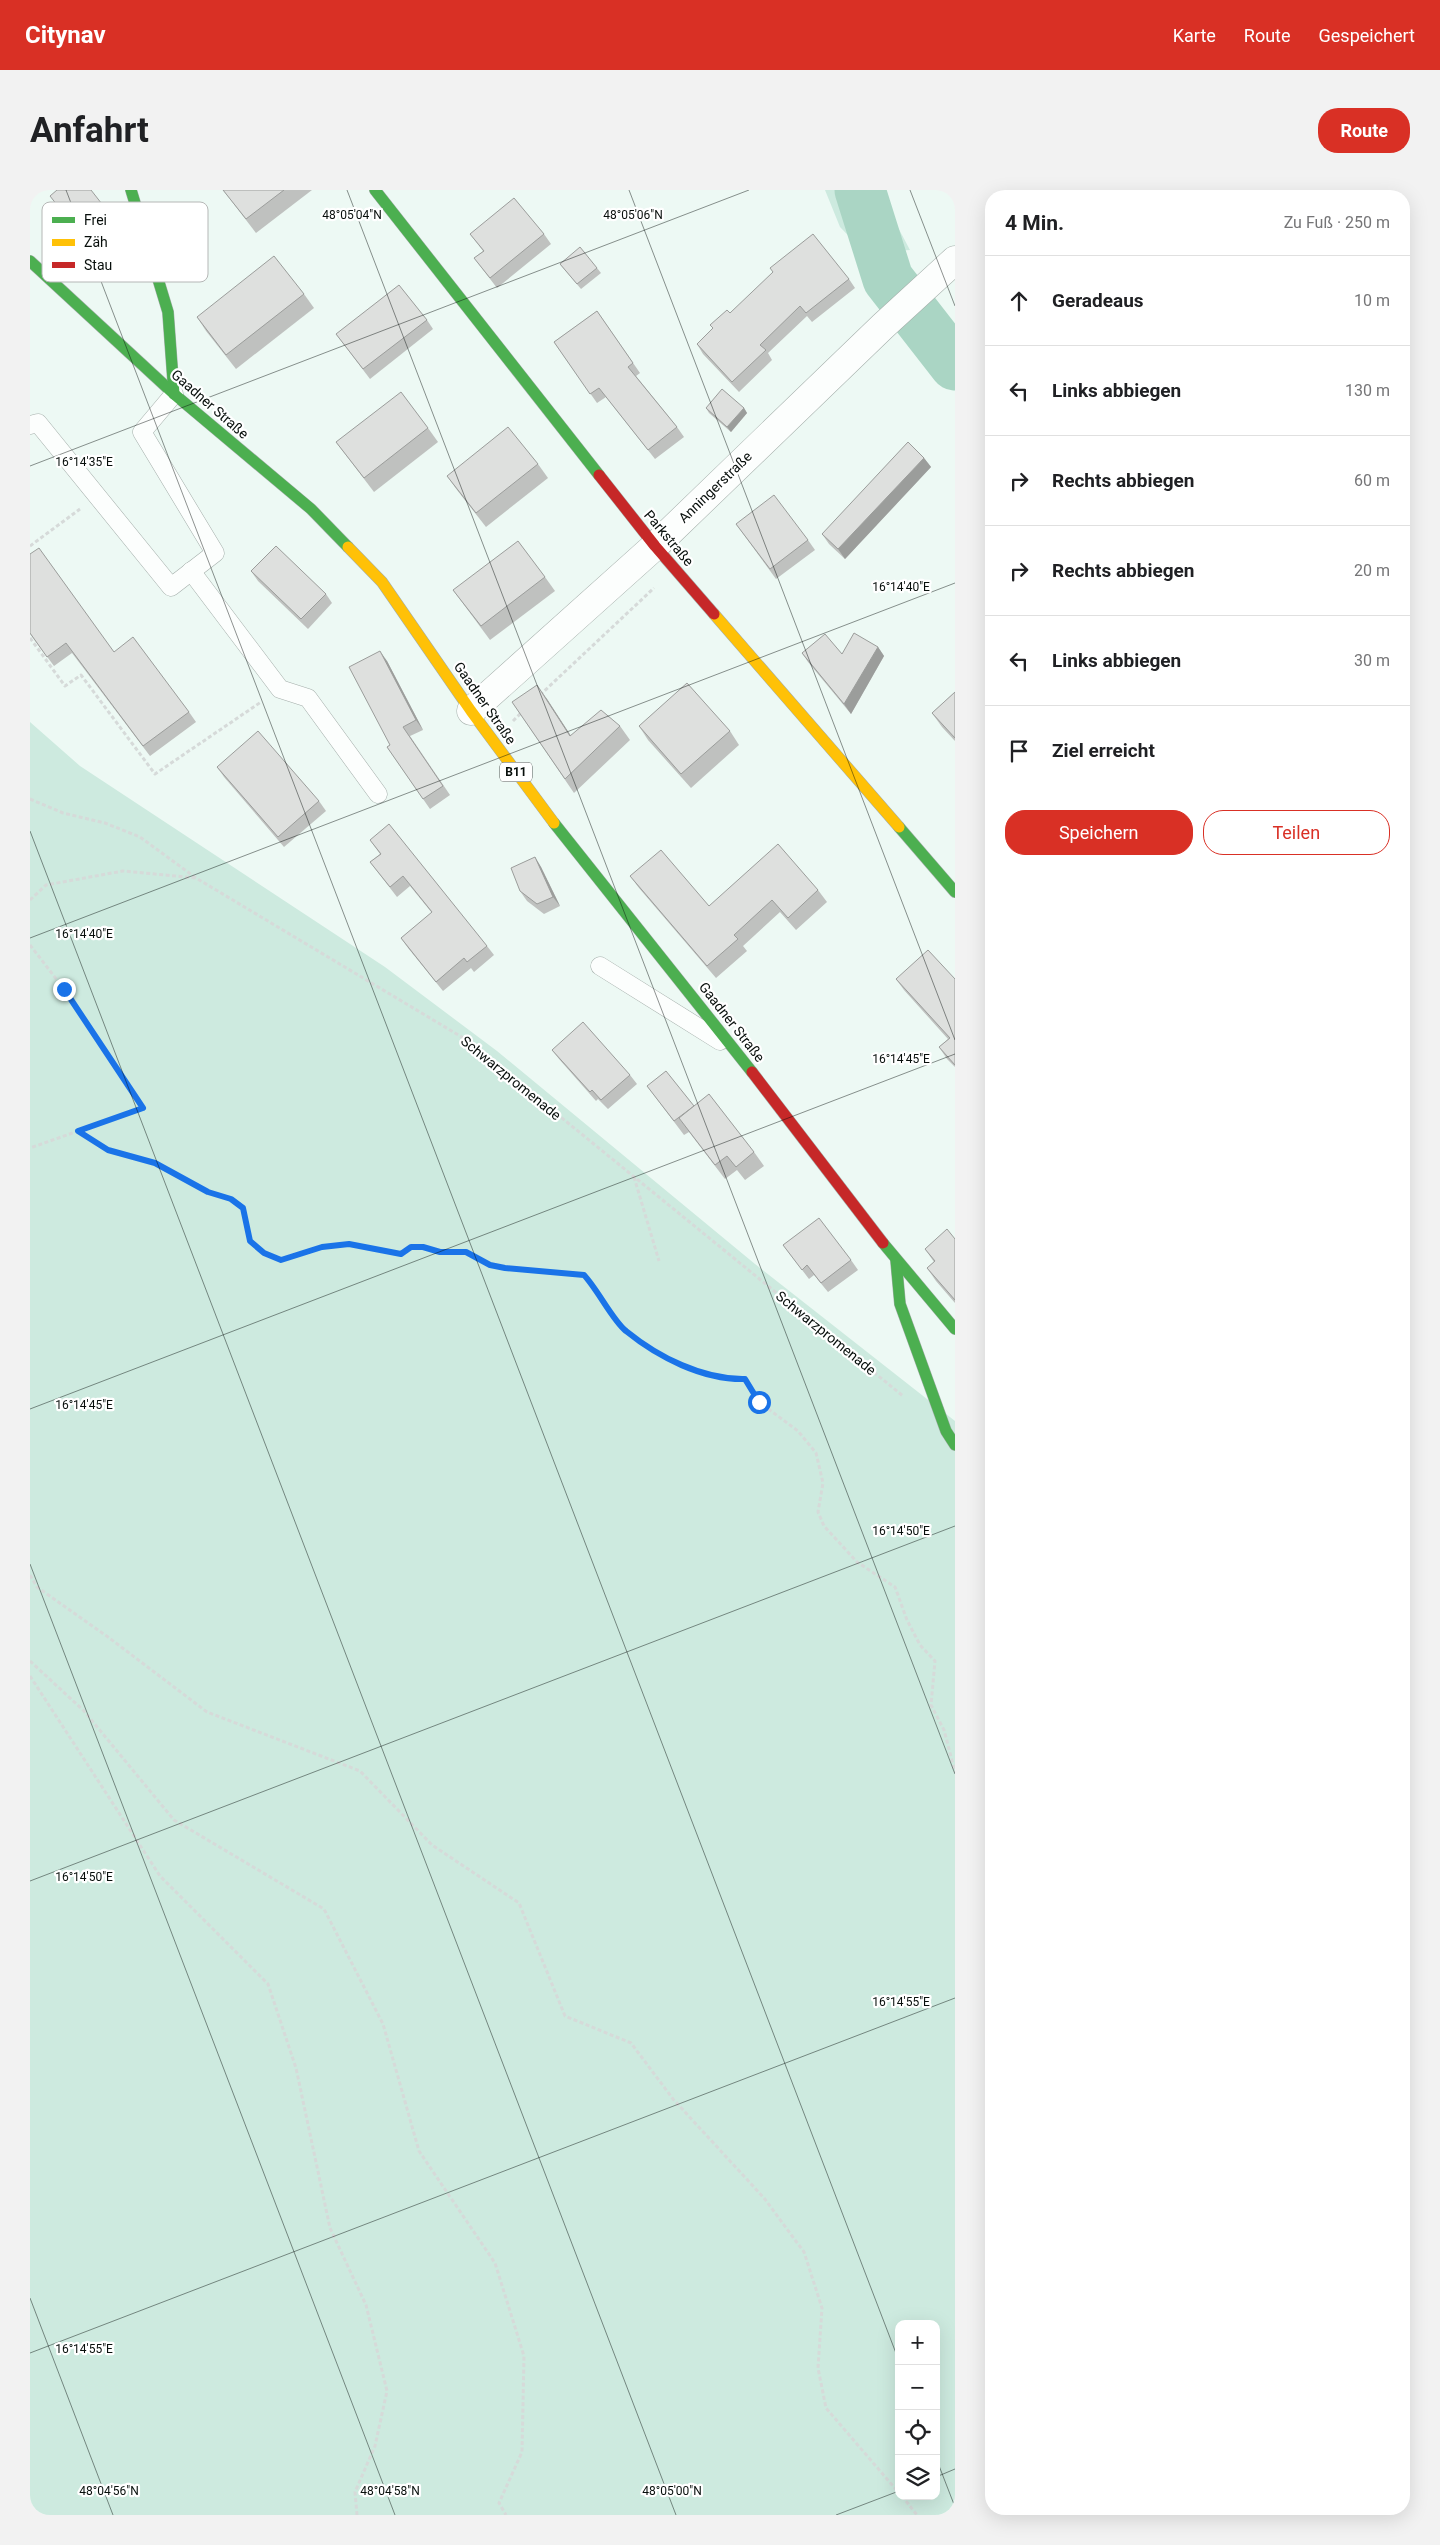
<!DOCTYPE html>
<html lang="de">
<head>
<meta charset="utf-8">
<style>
  :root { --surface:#fff; --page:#f2f2f2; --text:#202124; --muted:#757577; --line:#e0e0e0; --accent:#d93025 }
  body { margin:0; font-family:Roboto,sans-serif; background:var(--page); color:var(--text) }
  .controls { position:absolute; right:15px; bottom:15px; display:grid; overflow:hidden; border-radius:10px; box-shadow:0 5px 20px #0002 }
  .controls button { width:45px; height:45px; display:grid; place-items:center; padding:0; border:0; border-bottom:1px solid var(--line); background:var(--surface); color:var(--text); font:25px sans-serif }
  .stop { position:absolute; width:15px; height:15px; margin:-11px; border:4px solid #1a73e8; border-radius:50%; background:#fff }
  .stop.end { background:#1a73e8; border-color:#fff; box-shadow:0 1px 5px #0008 }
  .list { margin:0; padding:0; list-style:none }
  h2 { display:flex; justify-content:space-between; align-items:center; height:65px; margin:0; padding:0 20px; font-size:21px }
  h2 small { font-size:16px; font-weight:400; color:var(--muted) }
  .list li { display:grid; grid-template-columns:32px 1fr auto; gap:15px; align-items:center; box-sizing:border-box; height:90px; padding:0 20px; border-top:1px solid var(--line) }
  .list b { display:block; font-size:19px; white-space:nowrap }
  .list em { font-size:16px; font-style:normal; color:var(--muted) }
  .actions { display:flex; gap:10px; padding:15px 20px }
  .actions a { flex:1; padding:11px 0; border:1px solid var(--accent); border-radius:20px; text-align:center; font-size:18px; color:var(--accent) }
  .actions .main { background:var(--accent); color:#fff }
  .icon { flex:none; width:28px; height:28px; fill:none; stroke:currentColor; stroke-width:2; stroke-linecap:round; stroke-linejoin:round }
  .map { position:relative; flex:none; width:925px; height:2325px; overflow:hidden; border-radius:20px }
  header { display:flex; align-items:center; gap:30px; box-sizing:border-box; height:70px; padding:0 25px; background:var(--accent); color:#fff }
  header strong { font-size:24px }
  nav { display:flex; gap:28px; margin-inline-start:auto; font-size:18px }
  .intro { display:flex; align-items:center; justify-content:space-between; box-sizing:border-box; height:120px; padding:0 30px }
  h1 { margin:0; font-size:35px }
  .button { padding:12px 22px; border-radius:20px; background:var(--accent); color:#fff; font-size:18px; font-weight:700 }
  main { display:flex; gap:30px; padding:0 30px }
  aside { flex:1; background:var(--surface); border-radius:20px; box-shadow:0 5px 20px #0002 }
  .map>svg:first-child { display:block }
</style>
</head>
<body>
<header>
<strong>Citynav</strong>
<nav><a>Karte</a><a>Route</a><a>Gespeichert</a></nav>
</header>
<div class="intro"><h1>Anfahrt</h1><a class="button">Route</a></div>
<main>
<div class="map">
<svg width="925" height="2325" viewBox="0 0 925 2325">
  <rect width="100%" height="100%" fill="#edf9f4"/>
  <g fill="#cdeadf" fill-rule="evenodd">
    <path d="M795,0H848L880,60L835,63L810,37Z"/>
    <path d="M0,532L50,576L355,777L467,861L725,1074L925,1231V2325H0ZM869,2134H906V2306H869Z"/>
  </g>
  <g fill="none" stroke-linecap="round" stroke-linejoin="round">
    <path stroke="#aad5c4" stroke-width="51" d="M830,0L858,89L925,175"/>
    <defs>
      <g id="lane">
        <path d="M0,235L8,233L141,397L185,363L112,242L144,204"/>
        <path d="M161,381L250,499L278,508L348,604"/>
        <path d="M570,776L690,851"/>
      </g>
      <path id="street" d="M441,521L625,356L853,136L925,70"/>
      <g id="fast">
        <path d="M101,0L138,122L144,204"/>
        <path d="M345,0L569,285"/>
        <path d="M0,71L144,204L281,319L318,357"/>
        <path d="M524,633L722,882"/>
        <path d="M869,637L925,702"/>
        <path d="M853,1053L925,1139"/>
        <path d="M866,1070L870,1114L916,1241L925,1255"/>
      </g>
      <g id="slow">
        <path d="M318,357L352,392L441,521L524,633"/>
        <path d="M684,424L869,637"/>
      </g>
      <g id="jam">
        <path d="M569,285L625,356L684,424"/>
        <path d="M722,882L853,1053"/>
      </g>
    </defs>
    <use href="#lane" stroke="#a4aeaa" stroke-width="19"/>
    <use href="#street" stroke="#a4aeaa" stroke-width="29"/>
    <use href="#fast" stroke="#a4aeaa" stroke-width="12"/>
    <use href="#slow" stroke="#a4aeaa" stroke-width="12"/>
    <use href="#jam" stroke="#a4aeaa" stroke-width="12"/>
    <g stroke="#d6dad9" stroke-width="3" stroke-dasharray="4 2.5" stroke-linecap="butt">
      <path d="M0,356L50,319"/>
      <path d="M0,448L35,496L51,485L125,584L231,512"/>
      <path d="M510,505L624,398"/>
      <path d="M483,531L493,521"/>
      <path d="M0,609L33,623L75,633L110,647L166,688L435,849L873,1206"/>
      <path d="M0,710L16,695L93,681L166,688"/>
      <path d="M0,755L34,799L113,918L0,958"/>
      <path d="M48,941L78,960L125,973L178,1002L201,1009L213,1018L220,1051L233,1063L251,1070L292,1057L319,1054L371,1063L381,1057H393L410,1062H436L460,1075L554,1085C568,1099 583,1131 596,1141C627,1167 674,1190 715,1189L729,1212L768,1241L786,1263L793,1293L788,1322L794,1336L827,1372L865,1397L877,1430L890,1455L905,1471L901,1515L914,1540L925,1582"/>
      <path d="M604,987L629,1071"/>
      <path d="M0,1385L7,1397L78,1447L177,1522L330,1581L402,1655L489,1713L535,1826L601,1853L643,1909L734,2008L774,2062L792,2118L788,2178L796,2218L869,2303"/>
      <path d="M0,1471L54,1521L144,1630L294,1719L353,1834L389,1961L465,2073L494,2166L492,2262L469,2313L476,2325"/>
      <path d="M0,1486L130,1686L238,1794L266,1878L300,2038L336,2115L357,2201L345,2256L325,2302L327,2325"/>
      <path d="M872,2306L887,2325"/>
    </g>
    <use href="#lane" stroke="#fcfefd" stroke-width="18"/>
    <use href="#street" stroke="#fcfefd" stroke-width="28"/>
    <use href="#fast" stroke="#4caf50" stroke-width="11"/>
    <use href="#slow" stroke="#ffc107" stroke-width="11"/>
    <use href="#jam" stroke="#c62828" stroke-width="11"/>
  </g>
  <g fill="#bfc1bf">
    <path d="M193,0H282L226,43Z"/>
    <path d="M20,6L86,32L95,45L80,58L66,41L54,51Z"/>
    <path d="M440,44H514L521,54L467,98L444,68L453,61Z"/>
    <path d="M530,74L567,78L571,83L551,99Z"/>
    <path d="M819,89L825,98L782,132L777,126L738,163L742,170L709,202L673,164L667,154L700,123Z"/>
    <path d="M274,104L284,118L206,179L176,141L167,127Z"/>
    <path d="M567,121L610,183L606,186L647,237L654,247L625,269L576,207L567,213L524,152Z"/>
    <path d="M397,130L403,139L340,189L306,144Z"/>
    <path d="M676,218H714L717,223L701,242L679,223Z"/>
    <path d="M398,238L408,252L344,302L306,252Z"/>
    <path d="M894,268L901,277L815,369L799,354L792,344Z"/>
    <path d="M508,274L518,288L456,337L427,300L417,286Z"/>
    <path d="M706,334L778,350L785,360L746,389Z"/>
    <path d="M221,381L296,404L302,413L278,439L228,391Z"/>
    <path d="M515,387L525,401L460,450L423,400Z"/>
    <path d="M0,444L84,462L159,522L166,532L120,566L42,463L24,476Z"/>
    <path d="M848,457L854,466L821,524L778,472L772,463L812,464Z"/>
    <path d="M357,471L393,540L380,546L420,605L400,619L357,557L360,555Z"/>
    <path d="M925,502V551L912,537L902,523Z"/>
    <path d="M517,509L541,546L590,536L600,550L544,603L482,512Z"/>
    <path d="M609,536L700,541L709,555L661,598L618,550Z"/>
    <path d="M187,577L289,611L296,621L254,657L194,587Z"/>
    <path d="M340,650L457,756L464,765L444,782L441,778L413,801L378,758L371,748L402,723L380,696L367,707L340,672L350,664Z"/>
    <path d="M505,667L511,677L530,716L514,724L497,711L490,701Z"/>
    <path d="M600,686L679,716L788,700L797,712L766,740L750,722L713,756L717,761L686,788L609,698Z"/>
    <path d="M866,789H925V877L917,869L909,857L918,849L874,800Z"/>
    <path d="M522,860L600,885L607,894L578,919L568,909L566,911L529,869Z"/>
    <path d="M617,896L664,916L724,962L734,976L715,990L707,980L695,989L659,942L654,945Z"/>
    <path d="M925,1049V1113L906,1091L897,1078L904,1072L895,1059Z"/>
    <path d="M753,1055L821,1070L828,1080L798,1102L784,1085L779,1089Z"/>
  </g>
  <g fill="#9b9d9b">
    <path d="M714,218L717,223L701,242L697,237Z"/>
    <path d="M894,268L901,277L815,369L808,359Z"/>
    <path d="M848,457L854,466L821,524L814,514Z"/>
    <path d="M350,461L357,471L393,540L386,530Z"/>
    <path d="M507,495L517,509L550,560L540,546Z"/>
    <path d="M505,667L511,677L530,716L523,707Z"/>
  </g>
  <g fill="#dee0de" stroke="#9b9d9b">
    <path d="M27,0H61L86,32L71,45L57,28L45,38L20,6Z"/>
    <path d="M193,0H254L216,29Z"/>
    <path d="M484,8L514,44L460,88L444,68L454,61L440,44Z"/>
    <path d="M783,44L819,89L776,123L770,116L730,155L736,160L702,192L667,154L683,138L680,135L697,120L700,123L743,82L740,78Z"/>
    <path d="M550,57L567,78L547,94L530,74Z"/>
    <path d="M244,66L274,104L196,165L167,127Z"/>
    <path d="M369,95L397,130L333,179L306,144Z"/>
    <path d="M567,121L603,173L598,177L647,237L618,260L569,198L560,204L524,152Z"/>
    <path d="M692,199L714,218L697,237L676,218Z"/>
    <path d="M371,202L398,238L334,288L306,252Z"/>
    <path d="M478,237L508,274L446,323L417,286Z"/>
    <path d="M878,252L894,268L808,359L792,344Z"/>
    <path d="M744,305L778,350L740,379L706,334Z"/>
    <path d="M488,351L515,387L451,436L423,400Z"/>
    <path d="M246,356L296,404L271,429L221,381Z"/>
    <path d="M9,358L84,462L103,447L159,522L113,556L36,453L17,467L0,443V364Z"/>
    <path d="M824,443L848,457L814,514L772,463L795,444L812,464Z"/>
    <path d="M350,461L386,530L373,537L413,596L393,609L357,557L360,555L319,477Z"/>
    <path d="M657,493L700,541L651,584L609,536Z"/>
    <path d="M507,495L540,546L571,520L590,536L535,589L482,512Z"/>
    <path d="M925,502V548L902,523Z"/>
    <path d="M228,541L289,611L248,647L187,577Z"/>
    <path d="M359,634L457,756L437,772L434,768L406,792L371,748L402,722L373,686L360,697L340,672L351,664L340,650Z"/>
    <path d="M748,654L788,700L758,728L742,710L704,745L708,749L677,776L600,686L631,660L679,716Z"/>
    <path d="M505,667L523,707L507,714L490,701L481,678Z"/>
    <path d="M898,760L925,789V875L909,857L920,848L866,789Z"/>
    <path d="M553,832L600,885L571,910L562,900L560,902L522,860Z"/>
    <path d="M636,881L664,916L644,931L617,896Z"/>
    <path d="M679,904L724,962L706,977L697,966L685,975L649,928Z"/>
    <path d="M789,1028L821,1070L791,1093L777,1075L772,1080L753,1055Z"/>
    <path d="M917,1039L925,1049V1110L897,1078L905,1071L895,1059Z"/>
  </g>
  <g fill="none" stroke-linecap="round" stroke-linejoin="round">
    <path stroke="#1a73e8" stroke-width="6" d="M34,799L113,918L48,941L78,960L125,973L178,1002L201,1009L213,1018L220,1051L234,1063L251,1070L292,1057L319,1054L371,1064L381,1057H393L410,1062H436L460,1075L475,1078L554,1085C568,1100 583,1131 596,1141C628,1167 673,1190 715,1189L729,1212"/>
  </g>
  <path fill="none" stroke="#070e0b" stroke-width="1" stroke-opacity="0.45" d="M36,0L869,2171M317,0L925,1584M599,0L925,850M880,0L925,116M0,276L719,0M0,641L646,2325M0,748L925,393M0,1219L925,864M0,1374L365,2325M0,1691L925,1336M0,2108L83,2325M0,2163L925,1808M906,2268L925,2317M906,2287L925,2279M806,2325L869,2301"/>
  <g text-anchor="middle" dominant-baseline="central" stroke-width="4.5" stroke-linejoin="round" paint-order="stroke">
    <rect fill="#fff" stroke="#515654" stroke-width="1" x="470" y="572.5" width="32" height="19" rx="4"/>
    <g font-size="12" font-weight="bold" fill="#070e0b">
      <text x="486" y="582">B11</text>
    </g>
    <g font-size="14" fill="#070e0b" stroke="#fff">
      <text transform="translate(180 214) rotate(41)">Gaadner Straße</text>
      <text transform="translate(685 297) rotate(-44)">Anningerstraße</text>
      <text transform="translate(639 348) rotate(50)">Parkstraße</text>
      <text transform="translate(455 513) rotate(55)">Gaadner Straße</text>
      <text transform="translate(702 832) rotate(52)">Gaadner Straße</text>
      <text transform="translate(481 888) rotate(39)">Schwarzpromenade</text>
      <text transform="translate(796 1143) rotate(39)">Schwarzpromenade</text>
    </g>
  </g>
  <rect x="12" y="12" width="166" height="80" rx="8" fill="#fff" stroke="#b5b7b6" stroke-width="1"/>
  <rect x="22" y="27" width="23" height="6" fill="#4caf50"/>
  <rect x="22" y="49" width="23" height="7" fill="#ffc107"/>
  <rect x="22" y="72" width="23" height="6" fill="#c62828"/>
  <g font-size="14" fill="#070e0b">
    <text x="54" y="35">Frei</text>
    <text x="54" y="57">Zäh</text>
    <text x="54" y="80">Stau</text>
  </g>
  <g font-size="12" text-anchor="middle" fill="#070e0b" stroke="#fff" stroke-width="4.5" stroke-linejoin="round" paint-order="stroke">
    <text x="322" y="29">48°05'04"N</text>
    <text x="603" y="29">48°05'06"N</text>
    <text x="54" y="276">16°14'35"E</text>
    <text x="871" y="401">16°14'40"E</text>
    <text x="54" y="748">16°14'40"E</text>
    <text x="871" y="873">16°14'45"E</text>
    <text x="54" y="1219">16°14'45"E</text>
    <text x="871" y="1345">16°14'50"E</text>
    <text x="54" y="1691">16°14'50"E</text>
    <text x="871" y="1816">16°14'55"E</text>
    <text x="54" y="2163">16°14'55"E</text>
    <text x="79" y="2305">48°04'56"N</text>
    <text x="360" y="2305">48°04'58"N</text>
    <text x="642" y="2305">48°05'00"N</text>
  </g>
</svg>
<div class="controls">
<button>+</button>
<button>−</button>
<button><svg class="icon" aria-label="locate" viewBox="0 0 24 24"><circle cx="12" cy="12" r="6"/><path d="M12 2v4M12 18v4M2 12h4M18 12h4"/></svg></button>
<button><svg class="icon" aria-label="layers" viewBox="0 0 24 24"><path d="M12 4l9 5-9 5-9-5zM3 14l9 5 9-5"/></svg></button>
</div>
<div class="stop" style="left:729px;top:1212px"></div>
<div class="stop end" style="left:34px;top:799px"></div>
</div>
<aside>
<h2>4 Min.<small>Zu Fuß · 250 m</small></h2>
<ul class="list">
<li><svg class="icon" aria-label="ahead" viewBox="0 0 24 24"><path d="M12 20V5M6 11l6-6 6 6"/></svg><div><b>Geradeaus</b></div><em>10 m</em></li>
<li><svg class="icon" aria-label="left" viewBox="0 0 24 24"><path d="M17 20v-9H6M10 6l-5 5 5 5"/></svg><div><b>Links abbiegen</b></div><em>130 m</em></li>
<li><svg class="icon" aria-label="right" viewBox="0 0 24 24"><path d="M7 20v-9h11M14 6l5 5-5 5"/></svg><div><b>Rechts abbiegen</b></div><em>60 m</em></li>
<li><svg class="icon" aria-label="right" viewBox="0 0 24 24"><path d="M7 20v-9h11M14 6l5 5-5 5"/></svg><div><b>Rechts abbiegen</b></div><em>20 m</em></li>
<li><svg class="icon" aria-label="left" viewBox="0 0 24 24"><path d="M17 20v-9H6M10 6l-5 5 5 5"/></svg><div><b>Links abbiegen</b></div><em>30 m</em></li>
<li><svg class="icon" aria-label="arrive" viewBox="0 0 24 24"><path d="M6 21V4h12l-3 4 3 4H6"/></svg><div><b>Ziel erreicht</b></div></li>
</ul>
<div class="actions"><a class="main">Speichern</a><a>Teilen</a></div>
</aside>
</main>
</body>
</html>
